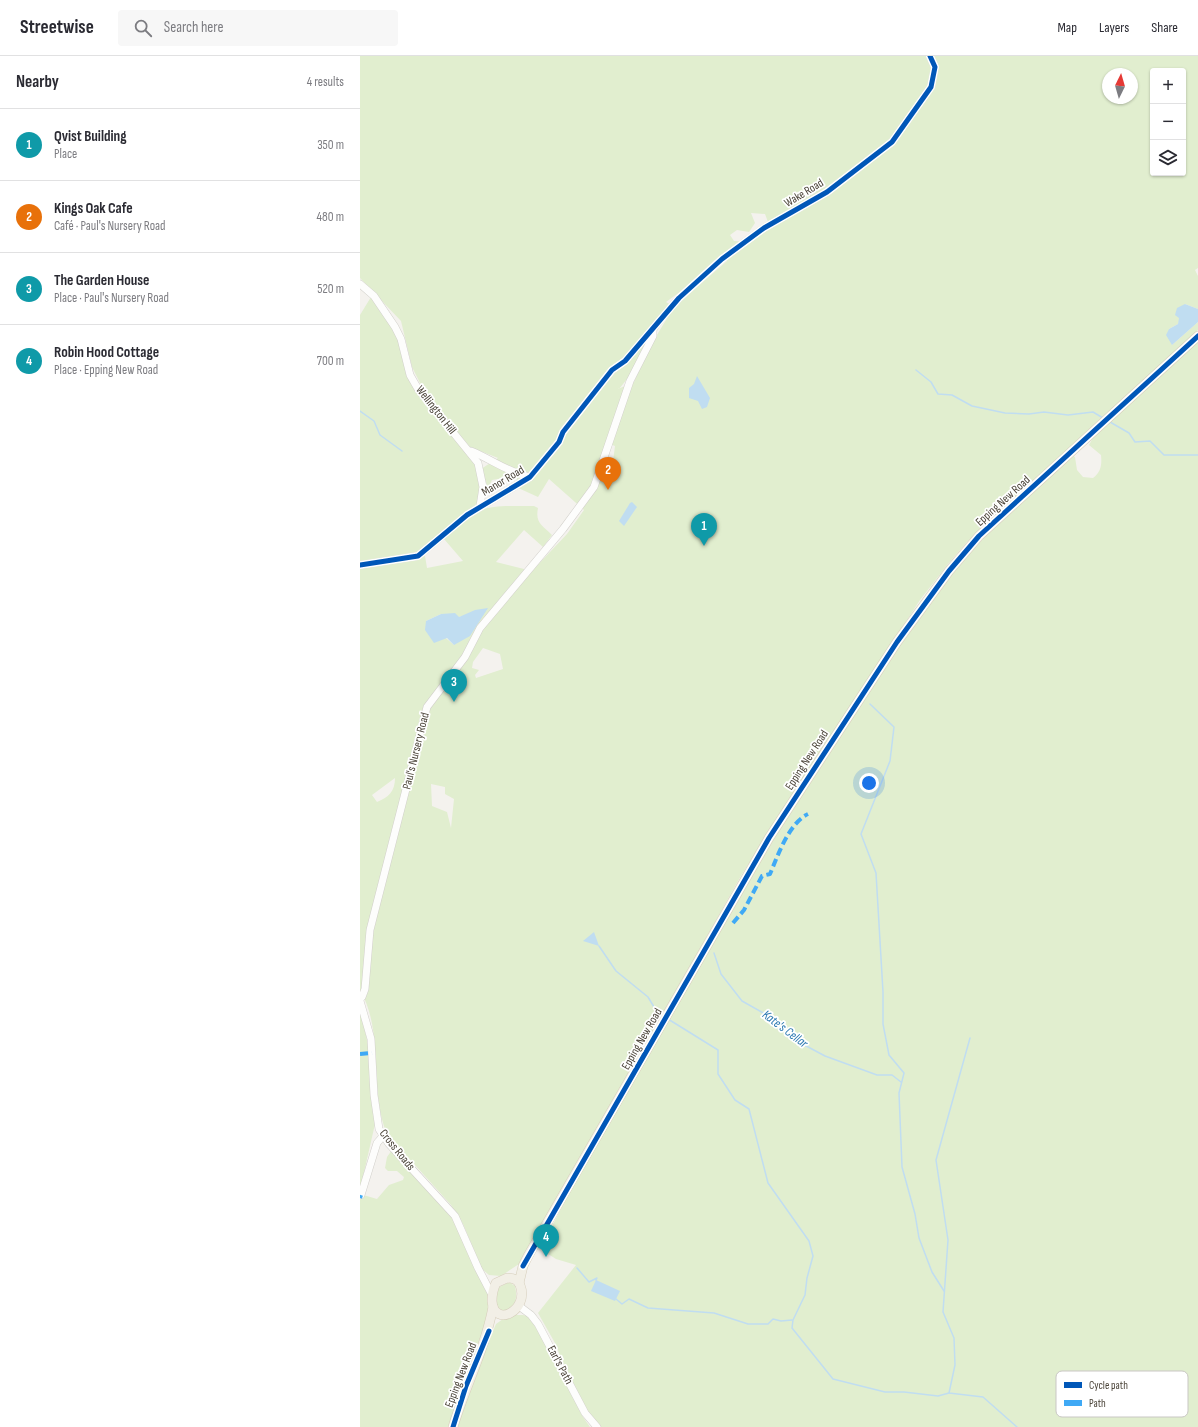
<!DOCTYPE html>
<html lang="en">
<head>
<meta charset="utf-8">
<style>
  :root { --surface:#fff; --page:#f7f7f7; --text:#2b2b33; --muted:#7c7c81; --line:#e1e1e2; --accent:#111827 }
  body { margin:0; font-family:"Sofia Sans Condensed",sans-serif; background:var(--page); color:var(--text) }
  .controls { position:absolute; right:12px; top:12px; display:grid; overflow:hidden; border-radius:4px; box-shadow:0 1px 3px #0004 }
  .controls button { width:36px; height:36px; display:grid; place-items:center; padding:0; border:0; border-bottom:1px solid var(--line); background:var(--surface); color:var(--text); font:20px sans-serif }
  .compass { position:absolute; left:742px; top:12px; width:36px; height:36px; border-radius:50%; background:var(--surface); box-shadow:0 1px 3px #0004; rotate:5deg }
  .you { position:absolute; left:509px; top:727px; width:14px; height:14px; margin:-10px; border:3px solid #fff; border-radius:50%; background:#1a73e8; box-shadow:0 0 0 6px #1a73e833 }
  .badge { display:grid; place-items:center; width:26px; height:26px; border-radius:50%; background:var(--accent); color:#fff; font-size:13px; font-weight:700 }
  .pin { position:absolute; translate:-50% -33px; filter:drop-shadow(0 1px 2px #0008) }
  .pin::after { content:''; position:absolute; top:21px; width:14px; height:12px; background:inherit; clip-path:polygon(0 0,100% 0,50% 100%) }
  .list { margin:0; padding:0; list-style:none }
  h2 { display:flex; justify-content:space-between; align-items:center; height:52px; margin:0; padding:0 16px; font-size:17px }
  h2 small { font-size:13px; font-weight:400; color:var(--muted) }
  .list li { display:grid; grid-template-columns:26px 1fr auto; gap:12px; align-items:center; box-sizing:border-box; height:72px; padding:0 16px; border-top:1px solid var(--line) }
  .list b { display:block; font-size:15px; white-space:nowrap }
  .list p { margin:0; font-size:13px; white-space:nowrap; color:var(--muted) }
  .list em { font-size:13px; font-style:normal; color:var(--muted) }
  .icon { flex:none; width:22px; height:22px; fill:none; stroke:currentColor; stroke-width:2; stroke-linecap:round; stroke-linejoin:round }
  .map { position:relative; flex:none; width:838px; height:1371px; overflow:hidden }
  header { display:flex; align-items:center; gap:24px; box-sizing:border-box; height:56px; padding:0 20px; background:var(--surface); border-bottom:1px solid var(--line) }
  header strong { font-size:19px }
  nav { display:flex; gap:22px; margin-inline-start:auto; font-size:14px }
  .search { width:280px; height:36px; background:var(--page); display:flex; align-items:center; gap:10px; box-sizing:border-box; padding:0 14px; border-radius:4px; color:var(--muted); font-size:15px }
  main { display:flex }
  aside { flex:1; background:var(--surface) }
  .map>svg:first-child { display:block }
</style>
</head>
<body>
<header>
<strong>Streetwise</strong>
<div class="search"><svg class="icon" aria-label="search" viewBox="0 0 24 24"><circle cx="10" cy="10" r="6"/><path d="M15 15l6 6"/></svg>Search here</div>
<nav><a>Map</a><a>Layers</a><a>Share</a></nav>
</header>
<main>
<aside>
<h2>Nearby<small>4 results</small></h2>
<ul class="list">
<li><span class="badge" style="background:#0f9aa8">1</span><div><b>Qvist Building</b><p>Place</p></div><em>350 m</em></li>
<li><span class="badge" style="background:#e8710a">2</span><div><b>Kings Oak Cafe</b><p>Café · Paul's Nursery Road</p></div><em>480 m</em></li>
<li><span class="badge" style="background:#0f9aa8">3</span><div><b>The Garden House</b><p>Place · Paul's Nursery Road</p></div><em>520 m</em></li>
<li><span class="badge" style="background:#0f9aa8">4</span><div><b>Robin Hood Cottage</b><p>Place · Epping New Road</p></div><em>700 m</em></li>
</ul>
</aside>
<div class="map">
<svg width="838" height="1371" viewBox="0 0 838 1371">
  <rect width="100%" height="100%" fill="#f4f2ee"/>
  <g fill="#e1eecf" fill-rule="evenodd">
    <path d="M0,0H838V212L835,214L838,220V253L825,248L818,268L809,273L812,289L838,266V274L607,486L588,508L560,544L382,818L220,1105L159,1208L141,1220L129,1219L122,1213L103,1168L91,1149L27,1078C8,1032 25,977 0,934V510L65,500L67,512L103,505L84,483C121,447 124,450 174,450L178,452C175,467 182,469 192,479L183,491L164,474L136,506L172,515L207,478L224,454L189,423L178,441L156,431L157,420L132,424L128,432L121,413L138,402L110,391L67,341L52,311L41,265L0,222ZM793,15H823V117H793ZM748,18H772V42H748ZM391,157L405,158L408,166L389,186L374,185L370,179L377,174L389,176L395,167ZM364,200L367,205L314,251L284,300L311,249L306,246L331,228ZM284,302L274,326L258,333H259ZM250,388L255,390L253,405L245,410ZM81,558L99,561L103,560L94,589L66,565ZM123,592L140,598L143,613L116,622L115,619L119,614L112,612L113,606ZM35,722C35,735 29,741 17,746L12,739ZM71,728L85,731V738L94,743L91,772L87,756L72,750Z"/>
    <path d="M11,241C18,251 29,261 35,272C43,289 43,309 52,325C69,357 144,411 114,451L58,496L0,506V259Z"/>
    <path d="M838,286V1371H236L206,1314L195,1287L178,1257L216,1209L196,1203L180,1193L216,1124L427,759L564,552L592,516L624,482L713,400L715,401L717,414L723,421L733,422C741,416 742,409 741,399L729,389L735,378Z"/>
    <path d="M0,950L8,989L15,1068L0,1134Z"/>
    <path d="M32,1094L86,1152L97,1168L123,1225L130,1243L129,1254L124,1275L108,1315L90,1371H0V1138L17,1143L29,1129L43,1124L44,1121L37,1115H28L25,1112L27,1101Z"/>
    <path d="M149,1226L155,1230C158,1244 155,1248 145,1257L136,1252V1233Z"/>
    <path d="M154,1259H163L170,1261L189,1288L223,1361L230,1371H96L117,1312L136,1268L143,1263Z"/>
  </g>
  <g fill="#c0ddf1">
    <path d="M825,248L838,253V266L812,289L806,279L809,273L818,268L819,262L815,259L817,252Z"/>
    <path d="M337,320L350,342L347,351L342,353L338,345L329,342V332L334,328Z"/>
    <path d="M272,446L277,451L264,470L259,465L270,447Z"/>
    <path d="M128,552L110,580L94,589L87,582L74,587L65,574L66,565L81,558L95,557L99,561L115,554Z"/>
    <path d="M234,876L239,890L223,885Z"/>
    <path d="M236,1224L260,1235L255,1245L231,1235Z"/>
  </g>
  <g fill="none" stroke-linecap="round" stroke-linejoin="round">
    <g stroke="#c0ddf1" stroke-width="1.5">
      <path d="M556,314L571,326L578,338L592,339L612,350L645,357L669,358L684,356L708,359L733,356L743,362"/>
      <path d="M0,355L14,365L20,379L42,395"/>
      <path d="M750,366L769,377L775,386L790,385L804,399H838"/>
      <path d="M510,648L534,671L530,705L501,778L516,817L523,936V968L529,999L544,1017L539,1037L542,1111L555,1158L559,1182L572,1216L584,1235"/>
      <path d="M239,890L256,915L288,941L297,956L303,960"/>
      <path d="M354,897L361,918L382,945L414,963L435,984L465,1000L517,1019H532L541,1026"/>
      <path d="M308,963L358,994V1018L375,1044L389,1053L408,1127L449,1185L453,1200L447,1222L445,1239L433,1264L432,1272L473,1323L525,1336H544L578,1340L589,1337"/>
      <path d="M610,982L576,1104L588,1184L583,1256L594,1282L595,1309L589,1337L623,1341L657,1371"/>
      <path d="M217,1212L229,1226L237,1222L236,1224"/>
      <path d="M256,1243L262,1248L269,1243L288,1252L354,1257L388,1268H408L413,1263L421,1265L432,1264"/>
    </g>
    <defs>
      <g id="minor">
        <path d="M0,228L14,240L35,271L41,283L50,319L58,333L118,407L123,431L120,450"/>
        <path d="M111,395C131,403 149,417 170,421"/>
        <path d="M0,509L58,500L107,459L170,421L199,386L203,376L252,314L265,305L319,242L362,203L404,172L467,136L532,86L571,31L575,11L570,0"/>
        <path d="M0,942L2,941L5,933L10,874L67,651L105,601L120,572L203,473L234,431L270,325L293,280V273"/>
        <path d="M0,945L11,983L14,1039L19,1073L29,1088L95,1160L118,1212L132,1239"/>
        <path d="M1,1139L17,1087L23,1080"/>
        <path d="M159,1250L171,1259L178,1268L225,1357L237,1371"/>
      </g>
      <g id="major">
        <path d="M147,1222C153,1222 158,1223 160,1229C170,1254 134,1273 132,1245C132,1239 133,1233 136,1227Z"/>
        <path d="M159,1227L163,1210L168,1200L409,782L537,586L589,515L619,480L838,280"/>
        <path d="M93,1371C105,1331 125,1293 133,1251"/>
      </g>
    </defs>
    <use href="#minor" stroke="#d2d0cb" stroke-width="8"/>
    <use href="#major" stroke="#d6cebb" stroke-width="10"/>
    <use href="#minor" stroke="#fdfdfc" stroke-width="7"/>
    <use href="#major" stroke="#f2efe6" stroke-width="9"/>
    <g stroke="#3fa9f5" stroke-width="4" stroke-dasharray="8 4" stroke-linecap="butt">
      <path d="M373,867L384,854L402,820L410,818C418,799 429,767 448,758"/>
      <path d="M0,998L12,997"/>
      <path d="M0,1142L1,1139"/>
    </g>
    <defs>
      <g id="cycleway">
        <path d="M0,509L58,500L107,459L170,421L199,386L203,376L252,314L265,305L319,242L362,203L404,172L467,136L532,86L571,31L575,11L570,0"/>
        <path d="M163,1210L409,782L537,586L589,515L619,480L838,280"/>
        <path d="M93,1371L106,1330L129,1275"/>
      </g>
    </defs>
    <use href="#cycleway" stroke="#fff" stroke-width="8"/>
    <use href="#cycleway" stroke="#0057b8" stroke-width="5"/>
  </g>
  <g text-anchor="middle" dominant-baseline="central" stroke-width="3.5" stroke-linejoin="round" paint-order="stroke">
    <g font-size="12" fill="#4b4439" stroke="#fff">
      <text transform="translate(444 137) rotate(-31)">Wake Road</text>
      <text transform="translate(76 354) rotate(52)">Wellington Hill</text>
      <text transform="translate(143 425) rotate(-31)">Manor Road</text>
      <text transform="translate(643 445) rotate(-42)">Epping New Road</text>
      <text transform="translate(56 695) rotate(-76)">Paul's Nursery Road</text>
      <text transform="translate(447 704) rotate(-57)">Epping New Road</text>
      <text transform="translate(282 983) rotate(-60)">Epping New Road</text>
      <text transform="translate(37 1094) rotate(51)">Cross Roads</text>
      <text transform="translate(200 1309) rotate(62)">Earl's Path</text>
      <text transform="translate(101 1319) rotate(-69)">Epping New Road</text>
    </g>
    <g font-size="13" font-style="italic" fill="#2e7ab2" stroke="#fff">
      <text transform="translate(425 973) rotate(37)">Kate's Cellar</text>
    </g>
  </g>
  <rect x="696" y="1315" width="132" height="46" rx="6" fill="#fff" stroke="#c9c7c4" stroke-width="1"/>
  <rect x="704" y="1326" width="18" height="6" fill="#0057b8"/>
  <rect x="704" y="1344" width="18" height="6" fill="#3fa9f5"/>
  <g font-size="11" fill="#4b4439">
    <text x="729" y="1333">Cycle path</text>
    <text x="729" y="1351">Path</text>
  </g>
</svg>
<div class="controls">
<button>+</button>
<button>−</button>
<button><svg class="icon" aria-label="layers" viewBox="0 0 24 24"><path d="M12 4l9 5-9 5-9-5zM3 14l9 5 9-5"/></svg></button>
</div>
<svg class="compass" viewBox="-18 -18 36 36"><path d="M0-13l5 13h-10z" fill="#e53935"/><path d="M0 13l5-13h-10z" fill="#7c7c81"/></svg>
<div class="you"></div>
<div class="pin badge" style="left:344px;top:490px;background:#0f9aa8">1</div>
<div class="pin badge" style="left:248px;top:434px;background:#e8710a">2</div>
<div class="pin badge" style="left:94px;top:646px;background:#0f9aa8">3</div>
<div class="pin badge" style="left:186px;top:1201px;background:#0f9aa8">4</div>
</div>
</main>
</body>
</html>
